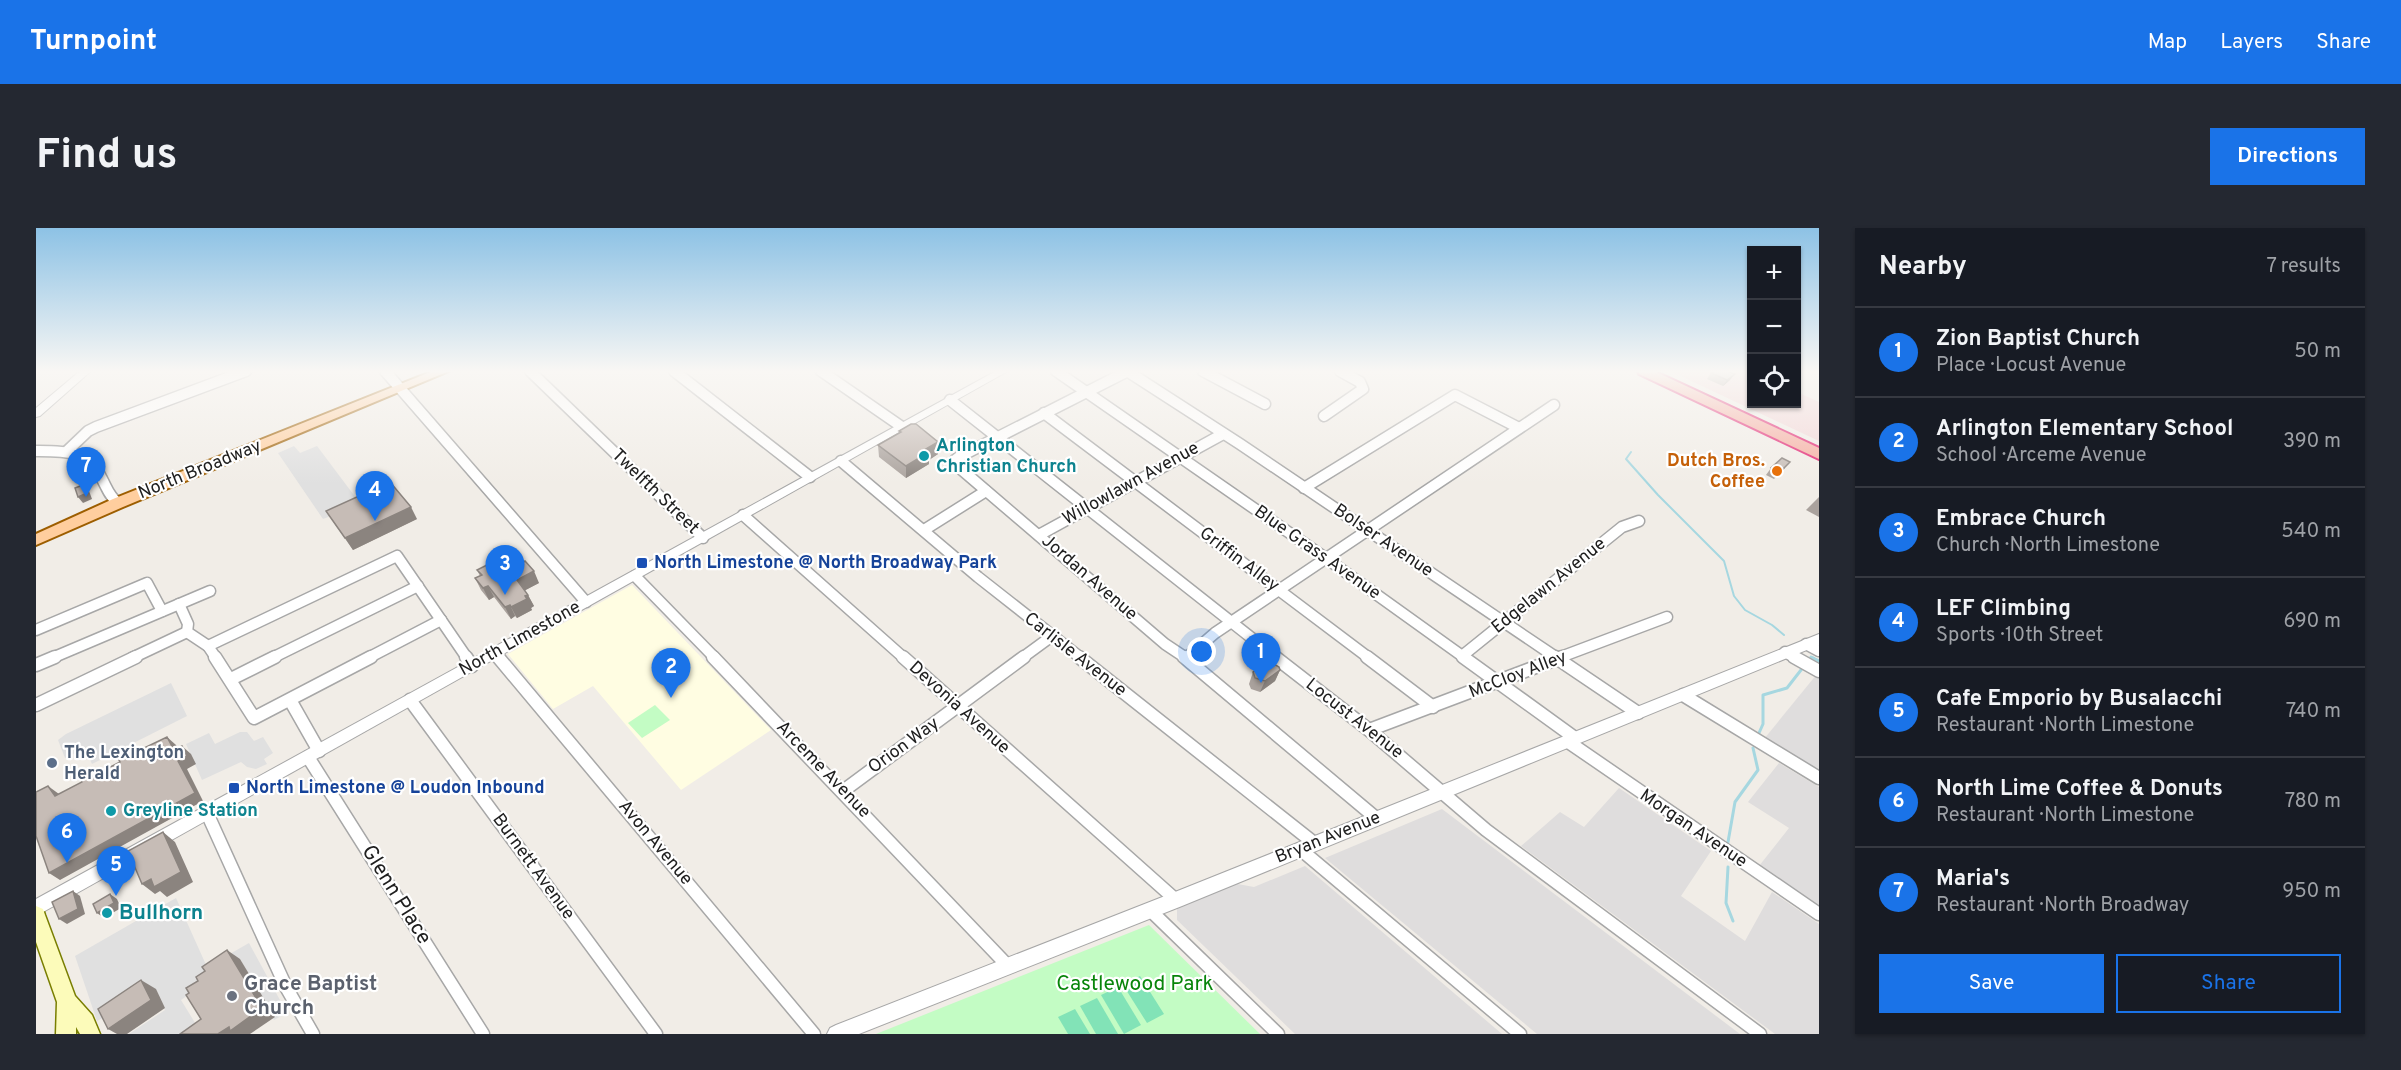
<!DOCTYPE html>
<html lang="en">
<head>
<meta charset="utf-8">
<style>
  :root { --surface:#171b24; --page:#242831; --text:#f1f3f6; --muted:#9ea1a6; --line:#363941; --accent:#1a73e8 }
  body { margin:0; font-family:Overpass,sans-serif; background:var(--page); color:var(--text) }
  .controls { position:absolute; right:18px; top:18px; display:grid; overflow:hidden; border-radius:0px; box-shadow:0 2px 4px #0004 }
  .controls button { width:54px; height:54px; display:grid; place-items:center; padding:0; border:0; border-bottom:2px solid var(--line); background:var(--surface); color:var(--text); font:30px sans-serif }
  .you { position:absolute; left:1166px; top:424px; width:21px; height:21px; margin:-15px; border:4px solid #fff; border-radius:50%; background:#1a73e8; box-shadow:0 0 0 9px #1a73e833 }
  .badge { display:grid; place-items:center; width:39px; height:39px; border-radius:50%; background:var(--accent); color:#fff; font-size:20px; font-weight:700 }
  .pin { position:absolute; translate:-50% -50px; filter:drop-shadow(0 2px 3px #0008) }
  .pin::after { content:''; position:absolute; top:32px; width:21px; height:18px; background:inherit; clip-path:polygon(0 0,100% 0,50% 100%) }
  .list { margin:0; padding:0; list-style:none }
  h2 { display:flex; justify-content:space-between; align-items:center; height:78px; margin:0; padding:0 24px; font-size:26px }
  h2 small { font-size:20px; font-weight:400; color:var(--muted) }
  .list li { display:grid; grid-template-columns:39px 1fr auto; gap:18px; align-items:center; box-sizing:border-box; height:90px; padding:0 24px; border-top:2px solid var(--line) }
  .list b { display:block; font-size:22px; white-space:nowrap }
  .list p { margin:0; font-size:20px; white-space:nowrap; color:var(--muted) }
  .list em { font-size:20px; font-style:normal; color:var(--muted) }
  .actions { display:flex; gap:12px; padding:18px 24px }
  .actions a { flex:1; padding:14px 0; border:2px solid var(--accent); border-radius:0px; text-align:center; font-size:21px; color:var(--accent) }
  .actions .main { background:var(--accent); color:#fff }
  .icon { flex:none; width:33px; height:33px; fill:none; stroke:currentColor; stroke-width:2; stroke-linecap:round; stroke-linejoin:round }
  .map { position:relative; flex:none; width:1783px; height:806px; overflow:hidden; border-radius:0px }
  header { display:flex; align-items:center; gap:36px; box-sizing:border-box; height:84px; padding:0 30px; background:var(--accent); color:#fff }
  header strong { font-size:28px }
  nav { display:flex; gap:33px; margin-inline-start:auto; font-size:21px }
  .intro { display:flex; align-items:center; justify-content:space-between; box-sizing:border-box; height:144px; padding:0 36px }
  h1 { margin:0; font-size:42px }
  .button { padding:15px 27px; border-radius:0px; background:var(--accent); color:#fff; font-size:21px; font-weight:700 }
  main { display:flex; gap:36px; padding:0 36px }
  aside { flex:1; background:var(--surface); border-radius:0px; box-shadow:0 2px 4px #0004 }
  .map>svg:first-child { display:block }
</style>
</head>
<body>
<header>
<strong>Turnpoint</strong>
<nav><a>Map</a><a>Layers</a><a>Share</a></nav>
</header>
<div class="intro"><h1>Find us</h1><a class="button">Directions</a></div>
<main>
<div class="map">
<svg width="1783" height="806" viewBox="0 0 1783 806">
  <rect width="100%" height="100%" fill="#f1ede7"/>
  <g fill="#dfdddd">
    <path d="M1781,446L1783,447V545L1728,511Z"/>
    <path d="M1743,535L1783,559V678L1723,638L1753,600L1712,574Z"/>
    <path d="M1583,560L1675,623L1645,668L1709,713L1736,664L1783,696V806H1739L1485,618L1524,584L1548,599Z"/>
    <path d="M1406,581L1704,806H1501L1289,630Z"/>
    <path d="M1269,638L1466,806H1259L1141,692V680L1144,677L1196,655L1218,659Z"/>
  </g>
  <path fill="#f2d6d7" d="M1634,143H1713L1715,144L1716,176H1760L1761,164L1783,174V213Z"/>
  <path fill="#fffde2" d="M596,357L735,502L645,562L557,458L517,481L472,426Z"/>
  <g fill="#c3fcc4">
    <path d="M619,477L634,492L606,510L592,495Z"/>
    <path d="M1113,697L1224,806H840Z"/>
  </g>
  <g fill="#82e3b7">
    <path d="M1104,748L1128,786L1111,795L1087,757Z"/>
    <path d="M1082,759L1105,797L1088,806L1065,767Z"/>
    <path d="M1061,770L1082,806H1060L1044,778Z"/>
    <path d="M1039,781L1054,806H1032L1022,789Z"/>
  </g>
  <g fill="#e0e0e0">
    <path d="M258,218L264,225L281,218L320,270L332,264L328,260L348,251L358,264L287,291L242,225Z"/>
    <path d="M135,455L151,488L56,536L49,520L29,530L22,512L30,506Z"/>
    <path d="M204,504H211L218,513L227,509L237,525L228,531L231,536L220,541L211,539L205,534L166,552L150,516L173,505L179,516Z"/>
    <path d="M140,670L171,739L213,715L251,785L238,792L204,731L145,772L161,798L149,806H93L129,782L119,762L61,793L39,728Z"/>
  </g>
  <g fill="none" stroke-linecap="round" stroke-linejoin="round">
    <g stroke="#a6d7e0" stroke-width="2">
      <path d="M1595,224L1590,231L1622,267L1688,333L1698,368L1709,382L1736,397L1748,407"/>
      <path d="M1775,429L1778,430"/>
    </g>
    <g stroke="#a6d7e0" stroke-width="3">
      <path d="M1775,429L1783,433"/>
      <path d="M1723,505L1727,496V467L1751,460L1765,442"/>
      <path d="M1692,614L1699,574L1722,542L1717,520"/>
      <path d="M1692,639L1690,675L1697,693"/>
    </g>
    <defs>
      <g id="minor-far1">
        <path d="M349,143L550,374"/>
        <path d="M494,143L667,310"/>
        <path d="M638,143L774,249"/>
        <path d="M785,143L866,199"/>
        <path d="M1020,143L1291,331L1429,430"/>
        <path d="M1091,143L1204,216L1521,430"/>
        <path d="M1092,143L923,229L919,232V236L1129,416L1150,430"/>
        <path d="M1167,143L1229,176"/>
        <path d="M914,172L1241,430"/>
        <path d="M1008,185L1333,430"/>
        <path d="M1288,188L1327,161L1324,154L1304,143"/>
        <path d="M0,223C28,223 53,222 66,251C71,260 73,268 82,275"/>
        <path d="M30,224L52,203L60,199L210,143"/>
        <path d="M805,233L942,349L1045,430"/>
        <path d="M1268,260L1419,167L1483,200"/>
        <path d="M707,287L868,430"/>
        <path d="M888,302L950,263"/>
        <path d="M1003,307L1187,206"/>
        <path d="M599,348L679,430"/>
        <path d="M143,376L152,396L151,404L172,418"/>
        <path d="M405,392L431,430"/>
        <path d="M0,402L111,355L126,383"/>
        <path d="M1770,416L1783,423"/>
        <path d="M1749,424L1760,430"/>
        <path d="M459,425L464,430"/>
        <path d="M1426,428L1586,299L1603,293"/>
        <path d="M16,430L174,363"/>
        <path d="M96,430L151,404"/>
        <path d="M180,430L172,418L361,328L405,392"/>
        <path d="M236,430L382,358"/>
        <path d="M332,430L405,392"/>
        <path d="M986,430L1016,408"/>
        <path d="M1150,430L1179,405L1518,177"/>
        <path d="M1522,430L1631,389"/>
      </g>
      <g id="minor">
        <path d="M179,429L218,490L335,429"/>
        <path d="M430,429L436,438"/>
        <path d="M462,429L778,806"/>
        <path d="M677,429L972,738"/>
        <path d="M867,429L1140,672"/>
        <path d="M1043,429L1278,615"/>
        <path d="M1148,429L1340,590"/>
        <path d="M1239,429L1333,502L1450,602L1724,806"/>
        <path d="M1331,429L1397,479"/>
        <path d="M1427,429L1539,510"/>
        <path d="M1519,429L1602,485"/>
        <path d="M1758,429L1783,443"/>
        <path d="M0,437L19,429"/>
        <path d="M195,451L239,429"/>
        <path d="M1647,467L1783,550"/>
        <path d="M254,472L283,523"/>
        <path d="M374,472L620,806"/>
        <path d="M0,477L100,429"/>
        <path d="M1333,502L1526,429"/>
        <path d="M1531,513L1783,686"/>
        <path d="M272,529L447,806"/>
        <path d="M807,563L988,429"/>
        <path d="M171,585L250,759L277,806"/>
        <path d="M1264,621L1484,806"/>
        <path d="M1114,682L1242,806"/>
      </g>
      <g id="tertiary">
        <path d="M44,143H55L4,188L0,189V180Z"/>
        <path d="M960,143H972L0,688V671Z"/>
        <path d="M1783,406V417L1146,678L823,806H791L794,800L800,797L1134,666Z"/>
      </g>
      <path id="secondary" d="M0,678L7,681L9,687L39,768L56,787L64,806H44L40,799V806H20L21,774L0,714Z"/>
      <path id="primary" d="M397,143H413L87,279L0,317V306L77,271Z"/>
      <path id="trunk" d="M1602,143H1618L1783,220V231L1603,146Z"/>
    </defs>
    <use href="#minor-far1" stroke="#a7a7a7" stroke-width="13"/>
    <use href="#minor" stroke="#a7a7a7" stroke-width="15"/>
    <use href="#tertiary" stroke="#a7a7a7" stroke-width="2"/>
    <use href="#secondary" stroke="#797e01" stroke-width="3"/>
    <use href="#primary" stroke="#9d5e00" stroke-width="4"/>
    <use href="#trunk" stroke="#e22170" stroke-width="4"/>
    <use href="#minor-far1" stroke="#fff" stroke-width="10"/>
    <use href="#minor" stroke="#fff" stroke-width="12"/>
    <use href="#tertiary" fill="#fff" fill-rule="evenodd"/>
    <use href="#secondary" fill="#fcfbba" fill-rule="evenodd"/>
    <use href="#primary" fill="#ffce9e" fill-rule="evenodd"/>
    <use href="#trunk" fill="#f5ada1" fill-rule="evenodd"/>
  </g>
  <g fill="#aaa29d">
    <path d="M1675,145L1694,152L1687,158L1671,151Z"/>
    <path d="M863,203L902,214V226L893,232V236L870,250L843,229L842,217L863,205Z"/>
    <path d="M1735,240H1749L1738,251L1730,247Z"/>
    <path d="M1783,269V289L1770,282Z"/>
    <path d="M290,283L381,291L317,322Z"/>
    <path d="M465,336L482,337L503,355L489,362L498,378L495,380L496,382L481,390L479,388L475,391L458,369L453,372L445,362L439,350L444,348L441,342Z"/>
    <path d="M1244,442L1239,453L1224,464L1215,461L1213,456L1217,444Z"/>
  </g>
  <g fill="#8b847f">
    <path d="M1699,146L1694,152L1687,158L1691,152Z"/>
    <path d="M902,214V226L893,232V236L870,250V238L890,221Z"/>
    <path d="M47,257L53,263L56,271L47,275L42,269Z"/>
    <path d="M375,279L381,291L317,322L309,310Z"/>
    <path d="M498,343L503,355L486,364L481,352Z"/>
    <path d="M452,358L458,369L453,372L447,360Z"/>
    <path d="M492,367L498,378L495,380L496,382L481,390L475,379Z"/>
    <path d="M474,377L479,388L475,391L469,379Z"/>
    <path d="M1244,442L1239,453L1224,464L1229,453Z"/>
    <path d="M131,509L140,517L147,530L146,518L155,526L160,536L151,541L167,573L24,652L13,645L142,533Z"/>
    <path d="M12,558L23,566L19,568Z"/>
    <path d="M127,604L139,614L157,654L131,669L124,663L119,666L106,656Z"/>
    <path d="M37,663L44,668L49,686L31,696L23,691Z"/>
    <path d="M74,666L81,671L85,680L68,690L61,685Z"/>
    <path d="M191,722L204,731L239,789L214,806H182Z"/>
    <path d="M105,752L120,761L129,780L91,806H81L72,801Z"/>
  </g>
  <g fill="#c6bcb6" stroke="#8b847f" stroke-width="1.5">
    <path d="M1679,143H1690L1699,146L1691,152L1675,145Z"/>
    <path d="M875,196H880L902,214L890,221L893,224L870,238L842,217L865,204L863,203Z"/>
    <path d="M1746,230L1754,234L1743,245L1735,240Z"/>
    <path d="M354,254L375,279L309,310L290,283Z"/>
    <path d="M47,257L51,265L42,269L39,260Z"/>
    <path d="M476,331L482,337L489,333L498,343L481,352L492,367L489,368L491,371L475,379L474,377L469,379L452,358L447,360L439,350L446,347L441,342L461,332L465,336Z"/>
    <path d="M1233,433L1243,439L1244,442L1229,453L1219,450L1217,444Z"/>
    <path d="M131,509L138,522L146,518L151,528L142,533L159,565L13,645L0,608V564L12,558L19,568L46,554L45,551L52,548L53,550L84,534L83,532Z"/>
    <path d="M127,604L145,644L118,659L115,651L106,656L92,623Z"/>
    <path d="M37,663L42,681L23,691L16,674Z"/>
    <path d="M74,666L78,675L61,685L57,676Z"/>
    <path d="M191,722L226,780L194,803L193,799L182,806H144L165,791L150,767L153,765L150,760L162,753L160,749L169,743L166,739Z"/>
    <path d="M105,752L115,772L72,801L62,781Z"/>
  </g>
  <linearGradient id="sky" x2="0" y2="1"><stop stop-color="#8dc2e5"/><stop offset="0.56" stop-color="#f9f7f4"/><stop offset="1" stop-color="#f9f7f4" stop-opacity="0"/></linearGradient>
  <rect width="1783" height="256" fill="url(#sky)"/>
  <g fill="#0f9aa8" stroke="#fff" stroke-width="2">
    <circle cx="888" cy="228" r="6"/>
    <circle cx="75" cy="583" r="6"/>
    <circle cx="71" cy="685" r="6"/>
  </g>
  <circle fill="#e8710a" stroke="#fff" stroke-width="2" cx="1741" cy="243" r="6"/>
  <g fill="#1a4fb4" stroke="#fff" stroke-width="2">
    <rect x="600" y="329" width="12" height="12" rx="3"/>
    <rect x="192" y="554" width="12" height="12" rx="3"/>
  </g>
  <circle fill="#5c6f8a" stroke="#fff" stroke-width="2" cx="16" cy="535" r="6"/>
  <circle fill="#6b7280" stroke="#fff" stroke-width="2" cx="196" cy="768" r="6"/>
  <g text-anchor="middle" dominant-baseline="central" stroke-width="4.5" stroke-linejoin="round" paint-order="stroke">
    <g font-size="18" font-weight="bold" fill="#0d838f" stroke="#fff" text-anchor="start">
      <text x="900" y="218">Arlington<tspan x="900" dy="21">Christian Church</tspan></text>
      <text x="87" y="583">Greyline Station</text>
    </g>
    <g font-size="18" font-weight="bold" fill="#c56008" stroke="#fff" text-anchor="end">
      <text x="1729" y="233">Dutch Bros.<tspan x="1729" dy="21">Coffee</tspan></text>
    </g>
    <g font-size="18" fill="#202020" stroke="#fff">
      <text transform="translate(164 242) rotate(-22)">North Broadway</text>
      <text transform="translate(1095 256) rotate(-29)">Willowlawn Avenue</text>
      <text transform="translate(619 264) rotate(44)">Twelfth Street</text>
      <text transform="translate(1347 313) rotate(34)">Bolser Avenue</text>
      <text transform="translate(1281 325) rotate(35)">Blue Grass Avenue</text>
      <text transform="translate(1203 332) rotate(37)">Griffin Alley</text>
      <text transform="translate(1053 350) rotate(41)">Jordan Avenue</text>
      <text transform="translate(1513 358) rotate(-39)">Edgelawn Avenue</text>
      <text transform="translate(484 411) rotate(-29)">North Limestone</text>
      <text transform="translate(1039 427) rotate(38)">Carlisle Avenue</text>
      <text transform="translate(1482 447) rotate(-21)">McCloy Alley</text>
      <text transform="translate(923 480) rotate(42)">Devonia Avenue</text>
      <text transform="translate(1318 491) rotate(38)">Locust Avenue</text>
      <text transform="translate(868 518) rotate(-36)">Orion Way</text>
      <text transform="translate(787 542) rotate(46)">Arceme Avenue</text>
      <text transform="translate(1657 601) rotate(34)">Morgan Avenue</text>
      <text transform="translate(1292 610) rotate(-22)">Bryan Avenue</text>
      <text transform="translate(619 615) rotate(50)">Avon Avenue</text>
      <text transform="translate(497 639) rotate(54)">Burnett Avenue</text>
    </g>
    <g font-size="18" font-weight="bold" fill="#164399" stroke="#fff" text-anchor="start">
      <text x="618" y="335">North Limestone @ North Broadway Park</text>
      <text x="210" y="560">North Limestone @ Loudon Inbound</text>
    </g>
    <g font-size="18" font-weight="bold" fill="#4e5e75" stroke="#fff" text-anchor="start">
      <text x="28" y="525">The Lexington<tspan x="28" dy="21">Herald</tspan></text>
    </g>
    <g font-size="21" fill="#202020" stroke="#fff">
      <text transform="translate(360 667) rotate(58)">Glenn Place</text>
    </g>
    <g font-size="21" font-weight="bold" fill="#0d838f" stroke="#fff" text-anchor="start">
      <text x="83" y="685">Bullhorn</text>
    </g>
    <g font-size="21" font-weight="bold" fill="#5b616d" stroke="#fff" text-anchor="start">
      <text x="208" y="756">Grace Baptist<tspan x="208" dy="24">Church</tspan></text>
    </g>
    <g font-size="21" fill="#08850a" stroke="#fff">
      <text x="1099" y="756">Castlewood Park</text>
    </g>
  </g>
</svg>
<div class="controls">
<button>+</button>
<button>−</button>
<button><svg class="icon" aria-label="locate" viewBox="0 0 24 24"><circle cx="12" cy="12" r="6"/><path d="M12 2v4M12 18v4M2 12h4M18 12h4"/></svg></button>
</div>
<div class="you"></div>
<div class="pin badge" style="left:1225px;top:455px">1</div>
<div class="pin badge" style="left:635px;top:470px">2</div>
<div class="pin badge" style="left:469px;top:367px">3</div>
<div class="pin badge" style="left:339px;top:293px">4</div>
<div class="pin badge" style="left:80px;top:668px">5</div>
<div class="pin badge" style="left:31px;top:635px">6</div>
<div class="pin badge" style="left:50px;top:269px">7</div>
</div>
<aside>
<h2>Nearby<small>7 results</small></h2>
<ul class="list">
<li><span class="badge">1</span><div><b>Zion Baptist Church</b><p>Place · Locust Avenue</p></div><em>50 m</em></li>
<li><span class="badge">2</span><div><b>Arlington Elementary School</b><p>School · Arceme Avenue</p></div><em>390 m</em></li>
<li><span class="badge">3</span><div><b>Embrace Church</b><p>Church · North Limestone</p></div><em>540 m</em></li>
<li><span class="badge">4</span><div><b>LEF Climbing</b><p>Sports · 10th Street</p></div><em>690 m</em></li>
<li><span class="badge">5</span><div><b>Cafe Emporio by Busalacchi</b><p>Restaurant · North Limestone</p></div><em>740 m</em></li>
<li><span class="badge">6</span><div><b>North Lime Coffee &amp; Donuts</b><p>Restaurant · North Limestone</p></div><em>780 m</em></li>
<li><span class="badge">7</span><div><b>Maria's</b><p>Restaurant · North Broadway</p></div><em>950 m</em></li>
</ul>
<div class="actions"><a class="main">Save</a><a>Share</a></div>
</aside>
</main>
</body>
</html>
